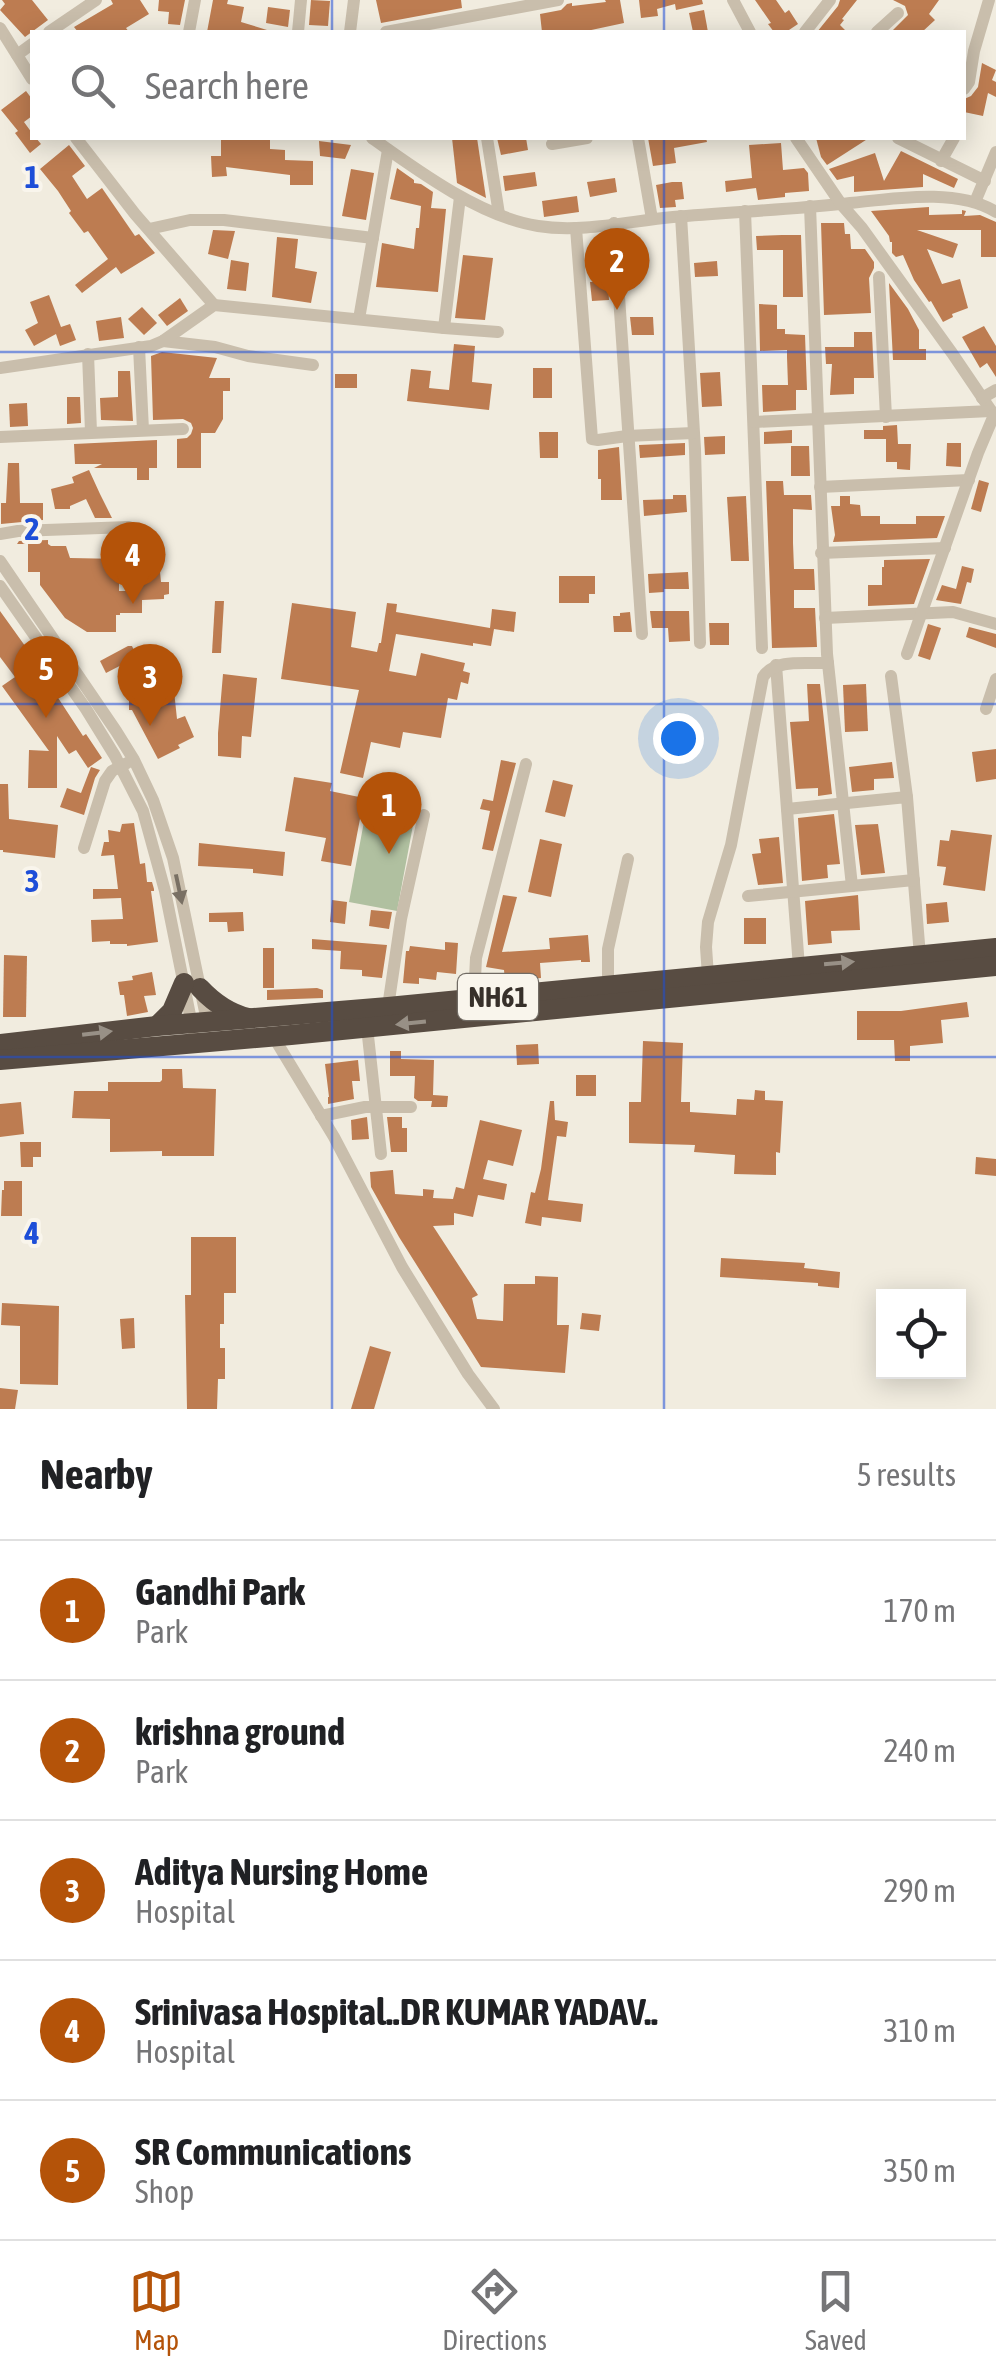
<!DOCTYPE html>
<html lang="en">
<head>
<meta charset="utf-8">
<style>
  :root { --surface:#fff; --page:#f2f2f2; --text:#202124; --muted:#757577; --line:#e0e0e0; --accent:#b45309 }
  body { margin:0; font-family:"Asap Condensed",sans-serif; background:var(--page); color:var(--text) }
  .controls { position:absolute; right:30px; bottom:30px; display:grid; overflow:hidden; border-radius:0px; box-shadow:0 5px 25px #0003 }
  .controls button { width:90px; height:90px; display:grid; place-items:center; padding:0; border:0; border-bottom:2px solid var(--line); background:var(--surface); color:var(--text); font:50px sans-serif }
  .you { position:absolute; left:678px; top:738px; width:35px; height:35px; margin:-25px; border:8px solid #fff; border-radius:50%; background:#1a73e8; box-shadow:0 0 0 15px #1a73e833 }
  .badge { display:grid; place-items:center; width:65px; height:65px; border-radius:50%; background:var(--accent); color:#fff; font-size:32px; font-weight:700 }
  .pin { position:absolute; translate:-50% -82px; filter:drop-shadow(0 2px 5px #0008) }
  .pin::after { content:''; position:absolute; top:52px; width:35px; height:30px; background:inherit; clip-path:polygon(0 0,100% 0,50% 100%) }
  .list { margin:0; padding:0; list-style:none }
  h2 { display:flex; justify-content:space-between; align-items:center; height:130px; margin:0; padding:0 40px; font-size:42px }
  h2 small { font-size:32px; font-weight:400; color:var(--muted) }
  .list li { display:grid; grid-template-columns:65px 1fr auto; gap:30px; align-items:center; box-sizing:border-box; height:140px; padding:0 40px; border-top:2px solid var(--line) }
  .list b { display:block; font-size:38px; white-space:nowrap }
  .list p { margin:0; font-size:32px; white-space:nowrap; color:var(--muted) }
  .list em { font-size:32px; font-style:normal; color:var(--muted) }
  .icon { flex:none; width:55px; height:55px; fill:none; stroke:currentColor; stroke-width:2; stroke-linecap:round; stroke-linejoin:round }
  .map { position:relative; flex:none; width:996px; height:1409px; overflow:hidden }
  .search { position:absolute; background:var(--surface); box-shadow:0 5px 25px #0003; left:30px; right:30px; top:30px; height:110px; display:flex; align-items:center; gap:25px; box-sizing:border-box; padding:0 35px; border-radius:0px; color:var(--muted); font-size:38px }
  .sheet { height:830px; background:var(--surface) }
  nav { display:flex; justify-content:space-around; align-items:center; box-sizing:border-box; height:140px; border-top:2px solid var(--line); background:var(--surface); font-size:28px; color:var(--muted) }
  nav a { display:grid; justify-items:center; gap:5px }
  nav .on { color:var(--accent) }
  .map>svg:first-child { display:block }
</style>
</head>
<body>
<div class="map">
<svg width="996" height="1409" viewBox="0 0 996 1409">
  <rect width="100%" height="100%" fill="#f1ecdf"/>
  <path fill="#b0c0a0" d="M368,800L416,809L397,911L349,902Z"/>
  <g fill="#bd7c51">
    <path d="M2,0H32L48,20L25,37L0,10L5,4Z"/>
    <path d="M111,0H140L149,14L126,28L129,32H78L74,27L113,4Z"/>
    <path d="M159,0H185L180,25L168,24L169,12L158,11Z"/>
    <path d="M213,0H228L227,4L244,7L241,22L267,30V32H207Z"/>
    <path d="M311,0L330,1L328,26L309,25Z"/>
    <path d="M376,0H461L462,8L381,23Z"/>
    <path d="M605,0H620L624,23L582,32H542L540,14L561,10L567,4L572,3V6L606,2Z"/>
    <path d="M639,0H702L703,4L676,10L675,4L657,9L658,16L641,18Z"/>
    <path d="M755,0H776L785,13L789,10L798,24L786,32H774L768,24L771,23Z"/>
    <path d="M840,0H857L842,19L844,20L840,25L847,32H817L838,6Z"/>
    <path d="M893,0H939L929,14L935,20L922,32H891L908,15L905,6Z"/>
    <path d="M268,7L290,10L288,27L266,23Z"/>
    <path d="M704,10L708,32H693L689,13Z"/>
    <path d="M982,63L996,70L992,80L996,82V97L988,93L983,116L964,112V99L971,96L978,87Z"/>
    <path d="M26,91L32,99V116L24,122L32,133V138H36L41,144L30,153L15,133L18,131L1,110Z"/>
    <path d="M221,138H270V149L285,150V160L313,161V185H290V175L226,167L227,176L212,177L211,156H221Z"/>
    <path d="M452,138H477L486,198L457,183Z"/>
    <path d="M497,138H526L528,150L501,155Z"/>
    <path d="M648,138H706L707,142L674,148L676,163L653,166Z"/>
    <path d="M816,138H869L827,165L821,157Z"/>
    <path d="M319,141L351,145L345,159L320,156Z"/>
    <path d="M781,143L783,170L804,168L808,173L809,191L785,193V197L758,200L756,188L726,192L725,181L752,178L749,145Z"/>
    <path d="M69,145L85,166L72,176L87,199L102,188L135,236L139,234L155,253L121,274L116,267L82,293L75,285L108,259L88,231L84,233L69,213L71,211L58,191L40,169Z"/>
    <path d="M901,151L958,179L954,188L923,174V187L854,192V176L837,180L829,169L875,153L884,181Z"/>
    <path d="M397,168L414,180V183L421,184L433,192L431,208L446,209L438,292L376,287L382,243L414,249L416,228H419L421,206L390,199Z"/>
    <path d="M351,169L374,173L366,220L342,216Z"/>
    <path d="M535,172L537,186L505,191L503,176Z"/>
    <path d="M615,178L617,192L590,197L587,182Z"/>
    <path d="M672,182H682L684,199L675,200L676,207L660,208L656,185Z"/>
    <path d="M577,196L579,212L544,217L542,201Z"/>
    <path d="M929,207V215L962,214V210L966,211L964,216L980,215L996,222V257H981V230H917L958,244L953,258L927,249L942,284L960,279L968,308L952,314L953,317L943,322L931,301L929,302L914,280L903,255L896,257L892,253V242H890L889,236L871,211Z"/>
    <path d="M821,223H844L845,234H850L851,249H865L874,262V268L869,278L871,313L824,315Z"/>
    <path d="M213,230L235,231L228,259L208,254Z"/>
    <path d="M782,235H801L803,297H783V250H757L756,236Z"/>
    <path d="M277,237L298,239L295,268L317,272L311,303L272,297Z"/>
    <path d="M463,255L493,258L485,320L455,318Z"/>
    <path d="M231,260L249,263L246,291L227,289Z"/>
    <path d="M717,261L718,276L695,277L694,263Z"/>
    <path d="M608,281L609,300L592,301L590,282Z"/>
    <path d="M889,283L908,309L919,330V349H926V360H893Z"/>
    <path d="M49,295L61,327L70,324L76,340L60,346L56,334L34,346L25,330L38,323L30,302Z"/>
    <path d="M180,298L188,311L167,326L158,315Z"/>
    <path d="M759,304L777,305V329H785V334L805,335L807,390H796V410L763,412L762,385H788L787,357V350L760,351Z"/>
    <path d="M142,307L157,323L144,335L128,319Z"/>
    <path d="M121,317L124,338L99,341L96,321Z"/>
    <path d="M630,317H653L654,335H632Z"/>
    <path d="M984,326L996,346V377L987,363L980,368L962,337Z"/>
    <path d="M854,332H872L874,378H854V394L830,395L832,364H826L825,347H854Z"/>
    <path d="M454,344L475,346L472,382L492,384L489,410L407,401L411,369L431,371L429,388L449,390Z"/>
    <path d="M162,352L217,358L209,378H230V391H223V419L215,433H201V468H177V439L187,438L191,434L193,428L191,423L183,419L153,420L151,356Z"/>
    <rect x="533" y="368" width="19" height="30"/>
    <path d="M118,371H130L133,421L101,420L100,398L118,397Z"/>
    <path d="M720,372L722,406L702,407L700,373Z"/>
    <rect x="335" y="374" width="22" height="14"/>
    <path d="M67,397H80L81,423L67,424Z"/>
    <path d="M27,403L28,426L10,427L9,404Z"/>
    <path d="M897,425L898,444H911L910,470L897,469V462H886V439H864V430H883V426Z"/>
    <path d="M792,430V443L764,444V432Z"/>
    <path d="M539,432H558V458H540Z"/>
    <path d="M725,436V454L705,455L704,437Z"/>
    <path d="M157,440V468H149V480H137V468H94L102,464H75L74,444Z"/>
    <path d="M685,443V455L640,458L639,445Z"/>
    <path d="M947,443H961V467L946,466Z"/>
    <path d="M791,446H809L810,476H791Z"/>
    <path d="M619,447L622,500H601V479H598V450Z"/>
    <path d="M8,463H19L20,503H43V520L1,524V503H6Z"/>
    <path d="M89,470L100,494L112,518H95L86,499L70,506V509H55L51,489L74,483L72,477Z"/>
    <path d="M979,480L989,483L981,512L971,509Z"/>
    <path d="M766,481H783L784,495H811L812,510L793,509V543L794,569H814L815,590H794V608H815L817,647L772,648Z"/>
    <path d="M673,495H686L687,512L644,516L643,500L673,499Z"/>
    <path d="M746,496L749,561H731L727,497Z"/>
    <path d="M840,496H850V504L860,505L861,516H880V524H916V516H945L937,538L833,542L835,535L831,506H840Z"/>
    <path d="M126,537L136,551L119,563V591H139L137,563L144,562L148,567V562H159L161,582H169V594L164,595V599L142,600V613H120V615H116V632H87L65,618L40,585V572H28V544H17L19,541L48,540V544L51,546H66L70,558L121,559L109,542L114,538Z"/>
    <path d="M930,559L914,604L868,606V585H882V567H884V560Z"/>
    <path d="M962,566L974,569L971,583L967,582L961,604L936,600L942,585L956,589Z"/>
    <path d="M688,572L689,589H664V592L649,593L648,574Z"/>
    <path d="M559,576H595V594H589V603H559Z"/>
    <path d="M215,601H224L221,653H212Z"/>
    <path d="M292,603L356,612L351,647L377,652L379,643H381L387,603L397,604L396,612L490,628L492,609L516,612L514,632L494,629L491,646L473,643V646L396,634L389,671L416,676L421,653L465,663L463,671L470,673L468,684L461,682L457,700L448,698L441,738L403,732L400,748L371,742L363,778L340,773L359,690L281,679Z"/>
    <path d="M0,611L33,657L32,658L83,736L86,734L102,758L88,768L76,750L69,754L57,736V788H28L29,750L49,751L2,686L15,677L0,657Z"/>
    <path d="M650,611H689L690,641L669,642L668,628H652Z"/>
    <path d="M630,612L632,632H614L613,616H620V613Z"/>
    <path d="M709,623H729V645H710Z"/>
    <path d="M928,624L941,628L930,660L918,656Z"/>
    <path d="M969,627L996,634V648L966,637Z"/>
    <path d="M128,646H132L137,657L106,673L100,661Z"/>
    <path d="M223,674L257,678L251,737L242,736L241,758L218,756V733Z"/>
    <path d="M807,684H820L832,794L818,796V788L796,789L790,722L809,721Z"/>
    <path d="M866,684L868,731L845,732L843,685Z"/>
    <path d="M174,691L177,719L185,716L194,737L178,745L180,748L158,759L132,710H129V695H150Z"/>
    <path d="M996,749V779L976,782L972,752Z"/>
    <path d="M501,760L516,763L493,851L482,849L490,811L480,809L483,799L493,801Z"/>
    <path d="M892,762L894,778L874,779V790L852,792L849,767Z"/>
    <path d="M91,767L100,770L95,778L84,815L60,807L67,788L81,793Z"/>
    <path d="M294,777L332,783L330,791L364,798L351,866L321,861L326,838L285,831Z"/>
    <path d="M553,780L573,785L565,817L545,812Z"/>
    <path d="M0,784H8L9,819L58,825L55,858L3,852V850H0Z"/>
    <path d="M834,814L840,864L827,865L828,878L802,881L798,818Z"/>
    <path d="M134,823L140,864L145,863L147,882H152L154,889V891H151L158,942L127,946V944H110V941L92,942L91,920L123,919L121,898L93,899V889H118L114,855L101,856L104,842H109L108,830L120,832L122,824Z"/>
    <path d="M878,824L885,873L861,875L855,825Z"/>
    <path d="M951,830L992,835L985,891L943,885L946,867L937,866L940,840L949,841Z"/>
    <path d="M779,837L783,883L758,885L752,854L761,853L759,839Z"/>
    <path d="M540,839L562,844L551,897L528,892Z"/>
    <path d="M199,843L285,852L283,876L253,873V869L198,866Z"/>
    <path d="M503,895L517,897L502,952L550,949L549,938L588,935L590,962H581V960L540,963L541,978L505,981L504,970L486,967Z"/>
    <path d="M858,895L860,930L831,931L832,943L808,945L805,901Z"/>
    <path d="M332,900L347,902L345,924L330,922Z"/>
    <path d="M947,902L949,922L927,924L926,904Z"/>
    <path d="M371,910L392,912L389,929L369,926Z"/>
    <path d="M243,912L244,931L228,932L227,922H209V913Z"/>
    <rect x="744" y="918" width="22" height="26"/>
    <path d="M312,939L387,945L382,978L362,976V970L340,969L341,951L312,949Z"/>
    <path d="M445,942L458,943L456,974L437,972L436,980L419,978V984L403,983L406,951H409L410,946L445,950Z"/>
    <rect x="263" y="948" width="11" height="40"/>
    <path d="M4,955L27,956L26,1017H3Z"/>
    <path d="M152,972L156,995L144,996L148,1012L127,1016L124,995H120L118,982L133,980L132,976Z"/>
    <path d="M317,988L323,990V998L267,1000V990Z"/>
    <path d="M967,1002L969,1017L941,1020L943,1043L910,1046V1061H895L894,1040H857V1011H901Z"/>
    <path d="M643,1041L683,1043L681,1102H690V1112L736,1115L737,1099L754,1100L755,1090L765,1091V1100L783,1101L780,1153L776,1152V1175L734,1174L735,1155L694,1152L695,1145L629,1143V1102H641Z"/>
    <path d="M538,1044L539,1064L517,1065L516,1045Z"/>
    <path d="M390,1051H401V1059L434,1060L433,1095L448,1096L447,1107H431L432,1101H418L414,1098L415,1076H390Z"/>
    <path d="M358,1060L360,1081H352L354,1099L328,1104V1097H329L325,1064Z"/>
    <path d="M162,1069H182L183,1088L216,1089L214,1156H162V1151L110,1152V1119L72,1118L74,1091H108V1082H160L162,1080Z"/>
    <rect x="576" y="1075" width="20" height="21"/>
    <path d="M550,1101H554L555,1120L568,1122L566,1137L557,1136L548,1200L583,1204L581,1222L542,1217L541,1226L525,1223L531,1192L535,1193L541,1169Z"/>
    <path d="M21,1102L24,1134L0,1137V1104Z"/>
    <path d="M367,1117L369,1139L352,1140L351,1120Z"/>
    <path d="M387,1117H402V1128H407V1152H391Z"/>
    <path d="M480,1120L522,1130L513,1166L488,1160L483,1179L507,1184L504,1200L478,1195L473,1217L454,1213V1225L433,1226L478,1295L472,1298L477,1319L503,1321L504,1284H535V1276L558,1277L557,1325H569L565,1373L481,1367L399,1237L371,1187L370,1172L393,1170L395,1194L423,1196V1189L434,1190L433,1198L453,1199L456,1187L464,1189Z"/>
    <path d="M20,1142H41V1157H33V1167H21Z"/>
    <path d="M976,1157L996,1159V1176L975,1174Z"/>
    <path d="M4,1181H22V1216H1L2,1190H4Z"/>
    <path d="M191,1237H236V1293H224V1324H220V1348H225V1379H218L217,1409H187L185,1295H191Z"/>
    <path d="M721,1258L805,1263L804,1268L840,1272L839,1288L818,1286V1283L720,1277Z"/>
    <path d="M2,1303L59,1306L58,1385L20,1384V1326L1,1325Z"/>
    <path d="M582,1313L601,1315L599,1331L580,1329Z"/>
    <path d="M134,1318L135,1348L122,1349L120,1319Z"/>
    <path d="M370,1346L391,1352L374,1409H351Z"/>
    <path d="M0,1388L18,1390L15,1409H0Z"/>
  </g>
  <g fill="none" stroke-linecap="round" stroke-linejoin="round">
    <g stroke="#c9beac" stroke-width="12">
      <path d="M733,0L750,32"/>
      <path d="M0,28L32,79"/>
      <path d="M49,32L96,0"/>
      <path d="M189,32L195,0"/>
      <path d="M298,32L301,0"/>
      <path d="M350,32L354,0"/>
      <path d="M386,32L558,0"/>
      <path d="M805,32L830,0"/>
      <path d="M877,32L898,13"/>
      <path d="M17,55L32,44"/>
      <path d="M964,89L969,82L974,51L989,0"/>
      <path d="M76,138L135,214L214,305"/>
      <path d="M372,138C418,171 481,217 538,226C582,233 629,221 673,217C729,212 785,210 840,204C886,200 955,186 996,212"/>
      <path d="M487,138L499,214"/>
      <path d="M638,138L652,219"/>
      <path d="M796,138L841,204L862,228L952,353L996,418"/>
      <path d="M898,138L985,181"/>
      <path d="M552,144L587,138"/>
      <path d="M941,161L954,138"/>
      <path d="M975,202L996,152"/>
      <path d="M810,206L827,654L852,886"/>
      <path d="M745,211L762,648"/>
      <path d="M681,216L695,449L700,643"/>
      <path d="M614,223L642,634"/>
      <path d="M576,228L592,439L598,440L627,436L693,433"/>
      <path d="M149,229L190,220H224L373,238"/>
      <path d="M879,277L886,417"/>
      <path d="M359,319L388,150"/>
      <path d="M444,328L498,332"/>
      <path d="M163,341L215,347L248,356L313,365"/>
      <path d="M139,347L143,430"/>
      <path d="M88,354L91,432"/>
      <path d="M0,368L151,346L163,341L214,305L444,328L460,197"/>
      <path d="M982,398L996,390"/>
      <path d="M754,422L991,411"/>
      <path d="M0,437L183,429"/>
      <path d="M820,487L969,480"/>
      <path d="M0,534L18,531L129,527"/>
      <path d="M821,553L945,548"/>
      <path d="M0,561L116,731L134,760L153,800L173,858L208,1026"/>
      <path d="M0,586L86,709L115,756L143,811L165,891L193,1030"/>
      <path d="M825,618L953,612L996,624"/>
      <path d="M907,654L978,453L994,415"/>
      <path d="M776,665L799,967"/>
      <path d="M891,676L907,797"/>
      <path d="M986,709L996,679"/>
      <path d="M787,809L907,797L920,956"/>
      <path d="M84,848L105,781L112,771L127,763"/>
      <path d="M748,896L914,880"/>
      <path d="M708,976L706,947L708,922L731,845L763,677C775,658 807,664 828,663"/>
      <path d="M608,986V949L628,859"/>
      <path d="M474,999L476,958L526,764"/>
      <path d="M388,1007L401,919L424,815"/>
      <path d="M367,1027L381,1154"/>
      <path d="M273,1036L334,1137L402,1267L468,1374L494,1409"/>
      <path d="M321,1116L365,1107H411"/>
    </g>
    <g stroke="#584c42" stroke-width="20">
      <path d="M200,988C214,1003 228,1013 248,1018"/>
      <path d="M157,1026L172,1011L184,983"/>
      <path d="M0,1044L157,1026L388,1007L996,948"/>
      <path d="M0,1060L291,1035L996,966"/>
    </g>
  </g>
  <defs><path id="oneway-solid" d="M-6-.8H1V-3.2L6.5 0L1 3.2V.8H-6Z" transform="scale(2.5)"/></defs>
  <use fill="#797064" href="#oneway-solid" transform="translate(179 889) rotate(78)"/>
  <g fill="#989086">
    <use href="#oneway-solid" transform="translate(839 963) rotate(-5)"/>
    <use href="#oneway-solid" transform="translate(411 1023) rotate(174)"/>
    <use href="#oneway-solid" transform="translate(97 1033) rotate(-7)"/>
  </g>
  <path fill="none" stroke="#1d4ed8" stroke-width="2.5" stroke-opacity="0.55" d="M332,0V32M664,0V32M332,138V1409M664,138V1409M0,352H996M0,704H996M0,1057H996"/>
  <g text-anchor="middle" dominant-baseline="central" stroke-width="8" stroke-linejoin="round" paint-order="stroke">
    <rect fill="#f9f5ec" stroke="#716b64" stroke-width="2.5" x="458" y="974" width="80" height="46" rx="8"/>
    <g font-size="28" font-weight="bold" fill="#37302a">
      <text x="498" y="997">NH61</text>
    </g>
  </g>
  <g font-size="32" text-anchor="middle" font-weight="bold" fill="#1d4ed8" stroke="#f9f5ec" stroke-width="8" stroke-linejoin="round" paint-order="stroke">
    <text x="32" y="188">1</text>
    <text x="32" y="540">2</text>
    <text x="32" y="892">3</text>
    <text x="32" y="1244">4</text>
  </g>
</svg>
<div class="controls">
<button><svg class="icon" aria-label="locate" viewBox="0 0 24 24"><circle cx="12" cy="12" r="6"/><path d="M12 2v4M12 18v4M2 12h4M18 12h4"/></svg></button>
</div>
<div class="you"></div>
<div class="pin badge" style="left:389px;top:854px">1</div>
<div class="pin badge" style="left:617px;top:310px">2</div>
<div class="pin badge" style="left:150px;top:726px">3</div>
<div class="pin badge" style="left:133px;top:604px">4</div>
<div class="pin badge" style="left:46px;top:718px">5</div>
<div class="search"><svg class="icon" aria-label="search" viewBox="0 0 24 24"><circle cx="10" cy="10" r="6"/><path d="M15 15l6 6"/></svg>Search here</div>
</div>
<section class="sheet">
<h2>Nearby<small>5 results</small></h2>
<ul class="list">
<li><span class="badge">1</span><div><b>Gandhi Park</b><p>Park</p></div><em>170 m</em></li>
<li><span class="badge">2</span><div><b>krishna ground</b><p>Park</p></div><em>240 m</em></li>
<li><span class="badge">3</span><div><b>Aditya Nursing Home</b><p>Hospital</p></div><em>290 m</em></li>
<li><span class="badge">4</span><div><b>Srinivasa Hospital..DR KUMAR YADAV..</b><p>Hospital</p></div><em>310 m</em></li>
<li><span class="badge">5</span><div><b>SR Communications</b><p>Shop</p></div><em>350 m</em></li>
</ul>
</section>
<nav>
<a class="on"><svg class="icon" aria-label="map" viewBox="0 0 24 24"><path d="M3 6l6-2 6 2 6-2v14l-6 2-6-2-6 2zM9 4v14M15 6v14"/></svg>Map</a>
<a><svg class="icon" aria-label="directions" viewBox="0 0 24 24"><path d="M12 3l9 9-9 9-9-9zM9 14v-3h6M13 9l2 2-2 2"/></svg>Directions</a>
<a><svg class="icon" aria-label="saved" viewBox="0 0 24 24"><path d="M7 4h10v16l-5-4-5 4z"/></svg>Saved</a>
</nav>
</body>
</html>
